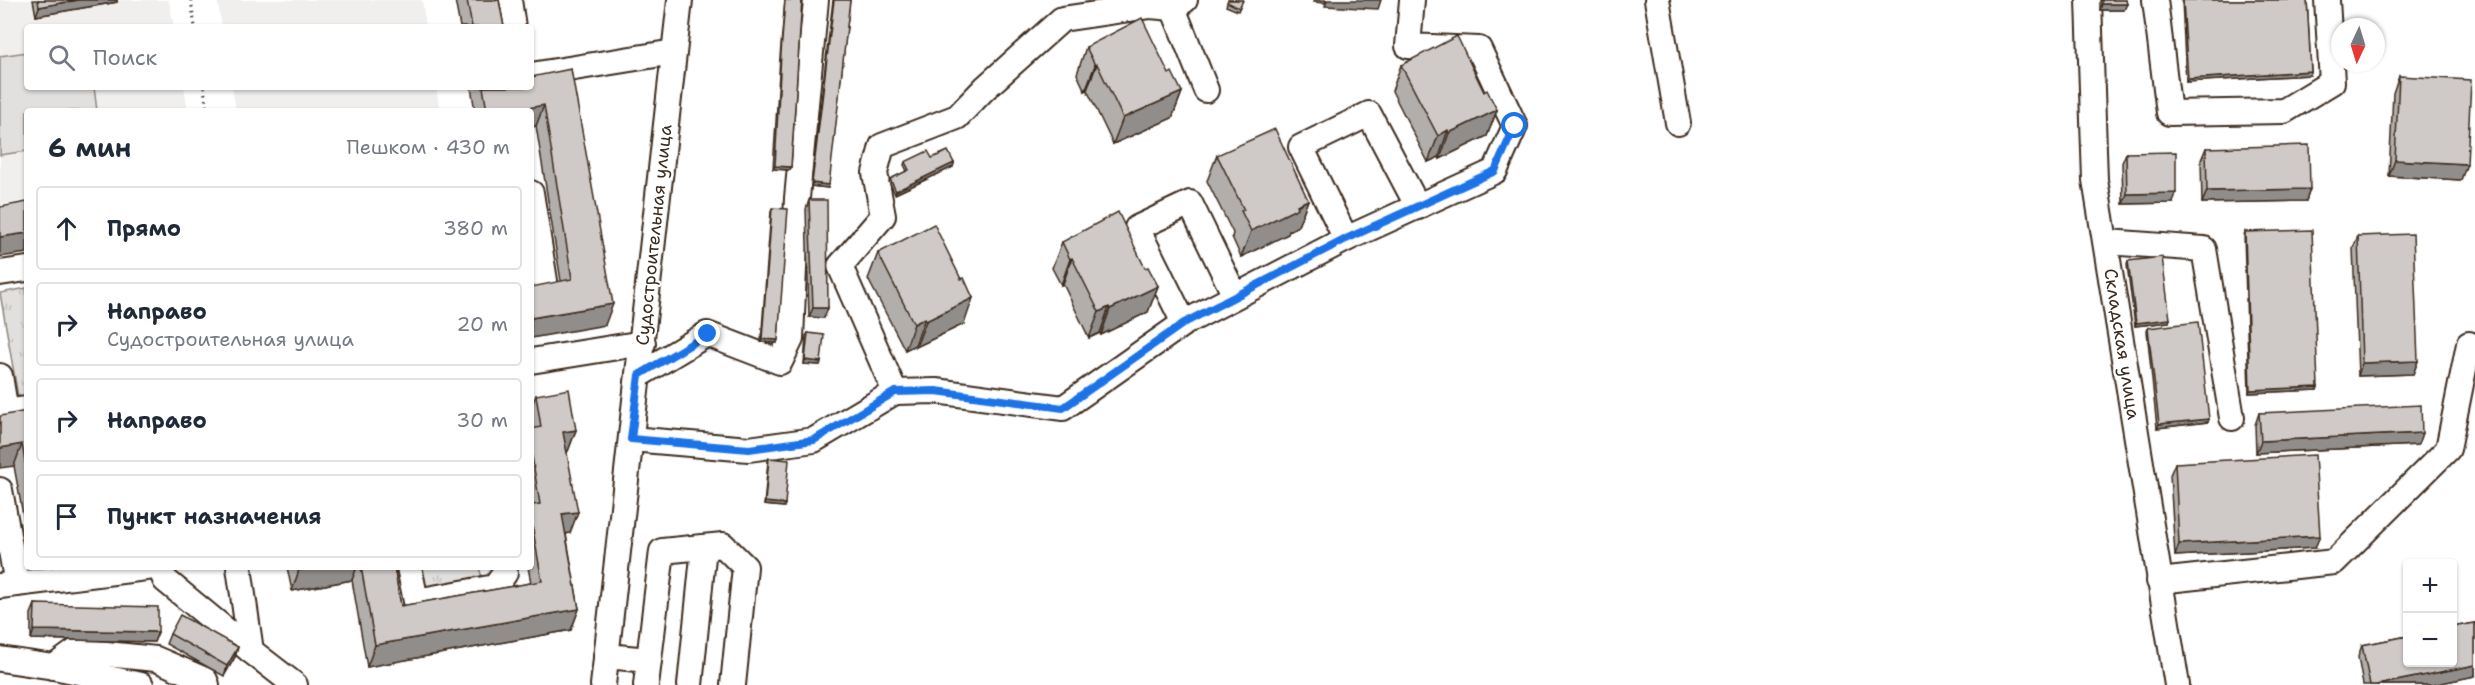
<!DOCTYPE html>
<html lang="ru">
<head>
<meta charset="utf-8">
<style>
  :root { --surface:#fff; --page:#f2f2f3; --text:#1f2937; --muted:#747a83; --line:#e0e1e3 }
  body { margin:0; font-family:"Shantell Sans",sans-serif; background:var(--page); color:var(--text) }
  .controls { position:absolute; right:18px; bottom:18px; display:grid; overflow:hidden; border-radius:6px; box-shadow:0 2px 4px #0004 }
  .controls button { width:54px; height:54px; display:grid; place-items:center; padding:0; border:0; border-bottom:2px solid var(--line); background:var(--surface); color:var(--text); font:30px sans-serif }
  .compass { position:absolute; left:2331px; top:18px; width:54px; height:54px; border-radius:50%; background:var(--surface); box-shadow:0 2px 4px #0004; rotate:184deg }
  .stop { position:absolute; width:18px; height:18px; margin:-14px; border:4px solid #1a73e8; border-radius:50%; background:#fff }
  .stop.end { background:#1a73e8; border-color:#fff; box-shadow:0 2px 6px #0008 }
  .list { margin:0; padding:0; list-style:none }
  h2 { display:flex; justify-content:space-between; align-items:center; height:78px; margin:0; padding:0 24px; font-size:26px }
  h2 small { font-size:20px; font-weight:400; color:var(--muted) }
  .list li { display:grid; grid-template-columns:39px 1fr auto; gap:18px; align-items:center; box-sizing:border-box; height:84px; margin:0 12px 12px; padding:0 12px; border:2px solid var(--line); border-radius:6px }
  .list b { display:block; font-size:22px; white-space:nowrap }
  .list p { margin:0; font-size:20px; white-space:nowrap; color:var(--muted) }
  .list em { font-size:20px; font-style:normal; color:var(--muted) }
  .icon { flex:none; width:33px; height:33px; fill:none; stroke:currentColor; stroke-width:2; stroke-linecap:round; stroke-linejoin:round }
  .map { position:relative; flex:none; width:2475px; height:685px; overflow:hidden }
  .search { position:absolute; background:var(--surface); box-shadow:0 2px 4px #0004; left:24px; top:24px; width:510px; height:66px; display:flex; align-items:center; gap:15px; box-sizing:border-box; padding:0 21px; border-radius:6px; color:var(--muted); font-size:22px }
  .panel { position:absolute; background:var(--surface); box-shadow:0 2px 4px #0004; left:24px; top:108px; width:510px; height:462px; border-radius:6px }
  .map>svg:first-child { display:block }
</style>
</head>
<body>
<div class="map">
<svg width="2475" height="685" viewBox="0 0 2475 685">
  <defs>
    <pattern id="grass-tufts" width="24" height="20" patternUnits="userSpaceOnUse" patternTransform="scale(1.5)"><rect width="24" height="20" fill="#e2e0de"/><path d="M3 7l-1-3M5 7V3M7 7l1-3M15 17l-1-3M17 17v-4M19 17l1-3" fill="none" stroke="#c3c0be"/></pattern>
  </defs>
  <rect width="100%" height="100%" fill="#fff"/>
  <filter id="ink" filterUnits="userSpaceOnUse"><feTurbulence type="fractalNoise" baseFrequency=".0167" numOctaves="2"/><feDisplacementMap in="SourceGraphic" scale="12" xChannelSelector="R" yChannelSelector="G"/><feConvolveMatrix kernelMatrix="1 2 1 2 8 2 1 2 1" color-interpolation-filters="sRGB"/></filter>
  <g filter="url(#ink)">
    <g fill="#f1efee">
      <path d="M0,0H169L174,27H27V87H184L188,111H27V200L0,205Z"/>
      <path d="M217,0H422L426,27H222Z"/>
      <path d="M232,87H436L440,111H236Z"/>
    </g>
    <g fill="url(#grass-tufts)" stroke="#8e857e" stroke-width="1.5">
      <path d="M27,288V394L18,396L0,293Z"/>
      <path d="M423,567H479L482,578L426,587Z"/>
    </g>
    <path fill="#e2e0de" stroke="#8e857e" stroke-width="1.5" d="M27,52V87H94L97,111H27V151L0,155V56Z"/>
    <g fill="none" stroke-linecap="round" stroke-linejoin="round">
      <defs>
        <g id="minor">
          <path d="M509,0L513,27"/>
          <path d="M1185,0L1173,8L1150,6L1062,19L985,88L957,117L882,146L875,173L883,216L840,266L895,392L936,391L1063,408L1184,323L1346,239L1495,171L1515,126L1479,49L1408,46L1412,0"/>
          <path d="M1657,0L1678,123"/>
          <path d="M2089,0L2095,180L2177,685"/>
          <path d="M2155,0L2169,113L2284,111L2332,82L2327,0"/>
          <path d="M1173,8L1206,90"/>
          <path d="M531,75L674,52"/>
          <path d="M531,193L545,281L531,284"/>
          <path d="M1346,239L1301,147L1369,114L1418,207"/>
          <path d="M2107,242L2204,249L2232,418"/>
          <path d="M0,273L27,269"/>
          <path d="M1184,323L1137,228L1190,203L1235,296"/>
          <path d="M531,361L643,343"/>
          <path d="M639,375L707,334L780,362L791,339L797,198L816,0"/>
          <path d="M0,376L6,412L27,409"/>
          <path d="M631,439L749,449L814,440L895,392"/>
          <path d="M0,490L17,584"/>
          <path d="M160,567L165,580L251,651"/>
          <path d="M239,567L251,651L295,685"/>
          <path d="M409,567L416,601L495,587L505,573L504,567"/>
          <path d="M2159,581L2334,562L2448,449L2469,344"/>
          <path d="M0,586L154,567"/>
          <path d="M606,656L649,660"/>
          <path d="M0,659L54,667L141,685"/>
          <path d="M54,667L76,651L156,659L205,680L207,685"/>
          <path d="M603,685L680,0"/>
          <path d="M646,685L662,551L723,545L745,567L733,685"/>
          <path d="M690,685L704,547"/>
        </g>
      </defs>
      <use href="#minor" stroke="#3b2a1e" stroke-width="28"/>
      <g stroke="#3b2a1e" stroke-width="3" stroke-dasharray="1.5 4.5" stroke-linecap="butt">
        <path d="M191,0L195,27"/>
        <path d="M204,87L207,111"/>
      </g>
      <use href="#minor" stroke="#fff" stroke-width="24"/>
    </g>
    <g fill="#b2aeab" stroke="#3b2a1e" stroke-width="1.5">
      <path d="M33,0H117V2L36,16Z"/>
      <path d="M455,0H499L504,27H460Z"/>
      <path d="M785,0H802L791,167L790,170L773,169L780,57Z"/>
      <path d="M833,0H850L828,188L811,186Z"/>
      <path d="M1228,0H1243L1238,11L1226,6Z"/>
      <path d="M2100,0H2126L2124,10H2100Z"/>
      <path d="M2182,0H2307L2311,71L2310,75L2186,82Z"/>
      <path d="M1086,47L1169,74L1182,92L1172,118L1113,144L1087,90L1085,91L1077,74Z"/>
      <path d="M1401,65L1484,92L1497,110L1487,136L1440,159L1439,157L1428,162L1392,91Z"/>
      <path d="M571,69L605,325L561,281L536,126L531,111H475L471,87H531Z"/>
      <path d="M2399,76L2461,180L2389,176L2393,93Z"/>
      <path d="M2206,148L2310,189L2306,201L2202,203L2201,160Z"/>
      <path d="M2126,153L2173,203L2123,204L2122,163Z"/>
      <path d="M1217,155L1308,200L1298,226L1289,231L1288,234L1241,257L1232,237L1233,233L1207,181Z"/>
      <path d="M932,158L954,163L953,167L895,194L889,182L890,179L907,171L904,165L905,162Z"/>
      <path d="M809,200L828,308L824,318L809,317L806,209Z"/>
      <path d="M772,208L777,343L761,342L771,211Z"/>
      <path d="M2245,232L2318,387L2317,390L2249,393L2244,235Z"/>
      <path d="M2358,236L2418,361L2413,374L2358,376L2353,248Z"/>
      <path d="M1062,242L1145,268L1158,286L1148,312L1101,335L1100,333L1089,338L1063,284L1061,285L1052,268Z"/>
      <path d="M878,253L964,324L916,347L915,345L905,350L868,279Z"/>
      <path d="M2128,261L2169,322L2135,326L2127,265Z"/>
      <path d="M2148,328L2208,422L2157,428L2147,331Z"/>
      <path d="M808,333L821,362L820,365L804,364L806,336Z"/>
      <path d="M536,395L576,430L568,451L567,452L570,533L566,534L579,609L571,630L367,667L352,580L292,591L287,567H394L401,606L531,583L528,567H531V408Z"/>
      <path d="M27,411V537L14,466Z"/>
      <path d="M2259,413L2418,445L2256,453L2255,425Z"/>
      <path d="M769,458L785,504L784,507L764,505L768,461Z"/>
      <path d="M2175,463L2315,548L2175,556L2170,475Z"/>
      <path d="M35,604L158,632L154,642L31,639V614Z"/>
      <path d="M2475,623V676L2432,685H2363L2358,657L2362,645Z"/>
      <path d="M170,634L238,647L235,657L224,676L166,644Z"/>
    </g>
    <g fill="#918d8b" stroke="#3b2a1e" stroke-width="1.5">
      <path d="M78,0H117V2L36,16L39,7Z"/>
      <path d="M1315,0H1326L1325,3L1314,2Z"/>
      <path d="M1327,0H1381L1378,9L1325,6Z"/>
      <path d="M2102,4H2127L2124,10H2100Z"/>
      <path d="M1097,64L1087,90L1085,91L1095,65Z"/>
      <path d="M2311,71L2310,75L2186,82L2188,79Z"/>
      <path d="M1182,92L1172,118L1113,144L1123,118Z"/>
      <path d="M544,105L536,126L531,127V111H511Z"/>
      <path d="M1497,110L1487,136L1440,159L1449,133Z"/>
      <path d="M1448,130L1439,157L1428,162L1438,136Z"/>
      <path d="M2395,160L2467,164L2461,180L2389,176Z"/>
      <path d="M954,163L953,167L895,194L896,191Z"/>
      <path d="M775,166L791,167L790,170L773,169Z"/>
      <path d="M812,183L829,185L828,188L811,186Z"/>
      <path d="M2310,189L2306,201L2202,203L2207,191Z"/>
      <path d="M2176,193L2173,203L2123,204L2127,194Z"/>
      <path d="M1308,200L1298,226L1289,231L1288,234L1241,257L1251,231Z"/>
      <path d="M27,233V253L0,257V237Z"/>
      <path d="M1072,258L1063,284L1061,285L1070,259Z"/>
      <path d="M1158,286L1148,312L1101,335L1110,309Z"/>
      <path d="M973,298L964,324L916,347L926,321Z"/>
      <path d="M613,304L605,325L531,338V318Z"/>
      <path d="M1109,307L1100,333L1089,338L1099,312Z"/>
      <path d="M813,308H828L824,318L809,317Z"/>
      <path d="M925,318L915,345L905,350L914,324Z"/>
      <path d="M2170,319L2169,322L2135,326L2136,323Z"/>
      <path d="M762,339L778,340L777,343L761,342Z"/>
      <path d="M805,360L821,362L820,365L804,364Z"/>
      <path d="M2418,361L2413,374L2358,376L2362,363Z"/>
      <path d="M2318,387L2317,390L2249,393L2250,390Z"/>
      <path d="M2209,419L2208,422L2157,428L2159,424Z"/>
      <path d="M576,430L568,451L556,454L563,432Z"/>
      <path d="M2422,433L2418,445L2256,453L2261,441Z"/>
      <path d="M22,444L14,466L0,468V448Z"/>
      <path d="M765,502L785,504L784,507L764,505Z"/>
      <path d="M578,512L570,533L554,536L562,514Z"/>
      <path d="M2320,536L2315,548L2175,556L2179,544Z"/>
      <path d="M315,567H357L352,580L292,591L299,570Z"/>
      <path d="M579,609L571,630L367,667L375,645Z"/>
      <path d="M34,630L158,632L154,642L31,639Z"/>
      <path d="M238,647L235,657L224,676L227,666Z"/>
      <path d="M2475,665V676L2432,685H2376Z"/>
    </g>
    <g fill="#cfcac7" stroke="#3b2a1e" stroke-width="1.5">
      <path d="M38,0H78L39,7Z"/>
      <path d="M467,0H499L504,27H472Z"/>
      <path d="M785,0H802L791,167L775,166L781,53Z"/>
      <path d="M834,0H850L829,185L812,183Z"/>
      <path d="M1228,0H1243L1239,8L1227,2Z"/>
      <path d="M2102,0H2126L2127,4H2102Z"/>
      <path d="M2183,0H2307L2311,71L2188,79Z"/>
      <path d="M1142,18L1169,74L1172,72L1182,92L1123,118L1097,64L1095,65L1086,47Z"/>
      <path d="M1457,36L1484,92L1487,90L1497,110L1449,133L1448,130L1438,136L1401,65Z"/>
      <path d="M571,69L613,304L531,318V287L572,279L544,105L511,111H487L483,87H531V77Z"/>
      <path d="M2399,76L2471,80L2467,164L2395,160Z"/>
      <path d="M1275,129L1308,200L1297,205L1298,208L1251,231L1241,211L1244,210L1217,155Z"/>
      <path d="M2309,145L2310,189L2207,191L2206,148Z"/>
      <path d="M928,151L932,158L948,151L954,163L896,191L890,179L909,170L905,162Z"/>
      <path d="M2176,152V193L2127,194L2126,153Z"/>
      <path d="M809,200H827L828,308H813Z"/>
      <path d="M27,202V233L0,237V207Z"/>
      <path d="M772,208L788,209L778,340L762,339Z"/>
      <path d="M1118,212L1145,268L1148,267L1158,286L1110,309L1109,307L1099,312L1072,258L1070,259L1062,242Z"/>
      <path d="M934,224L961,279L964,278L973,298L926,321L925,318L914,324L878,253Z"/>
      <path d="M2312,230L2318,387L2250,390L2245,232Z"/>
      <path d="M2413,234L2418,361L2362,363L2358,236Z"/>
      <path d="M2162,257L2170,319L2136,323L2128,261Z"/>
      <path d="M2198,322L2209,419L2159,424L2148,328Z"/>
      <path d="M808,333L824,335L821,362L805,360Z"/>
      <path d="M569,389L576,430L563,432L578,512L562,514L579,609L375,645L361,567H394L401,606L542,581L531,519V505L540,504L531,451V429L541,427L536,395Z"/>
      <path d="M2421,405L2422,433L2261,441L2259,413Z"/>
      <path d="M27,411V472L22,444L0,448V416Z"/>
      <path d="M2315,455L2320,536L2179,544L2175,463Z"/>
      <path d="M769,458L789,460L785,504L765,502Z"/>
      <path d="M299,567H315L299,570Z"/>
      <path d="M35,604L158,607V632L34,630Z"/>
      <path d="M180,615L238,647L227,666L170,634Z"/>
      <path d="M2475,623V665L2376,685H2370L2362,645L2408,636V663H2452V627Z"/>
    </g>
  </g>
  <g fill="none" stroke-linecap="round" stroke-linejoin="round" filter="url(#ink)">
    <path stroke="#1a73e8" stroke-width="8" d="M708,334L639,375L631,439L749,449L814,440L895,392L936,391L1063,408L1184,323L1346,239L1495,171L1515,126"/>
  </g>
  <g text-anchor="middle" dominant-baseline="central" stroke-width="4.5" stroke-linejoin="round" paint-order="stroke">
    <g font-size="18" fill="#3b2a1e" stroke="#fff">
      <text transform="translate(654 235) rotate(-84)">Судостроительная улица</text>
      <text transform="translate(2122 344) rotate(81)">Складская улица</text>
    </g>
  </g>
</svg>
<div class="controls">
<button>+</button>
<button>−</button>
</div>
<svg class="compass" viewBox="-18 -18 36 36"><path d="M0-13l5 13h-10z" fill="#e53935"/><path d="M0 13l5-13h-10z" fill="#747a83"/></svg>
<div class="stop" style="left:1515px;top:126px"></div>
<div class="stop end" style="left:708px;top:334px"></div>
<div class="search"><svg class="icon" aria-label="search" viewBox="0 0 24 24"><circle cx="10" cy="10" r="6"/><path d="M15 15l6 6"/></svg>Поиск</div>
<section class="panel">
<h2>6 мин<small>Пешком · 430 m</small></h2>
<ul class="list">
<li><svg class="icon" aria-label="ahead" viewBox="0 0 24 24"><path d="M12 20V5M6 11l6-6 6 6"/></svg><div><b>Прямо</b></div><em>380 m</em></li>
<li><svg class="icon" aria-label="right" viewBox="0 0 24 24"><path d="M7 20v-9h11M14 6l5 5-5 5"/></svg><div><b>Направо</b><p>Судостроительная улица</p></div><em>20 m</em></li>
<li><svg class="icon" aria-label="right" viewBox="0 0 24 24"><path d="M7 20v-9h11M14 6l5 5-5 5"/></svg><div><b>Направо</b></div><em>30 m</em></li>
<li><svg class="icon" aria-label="arrive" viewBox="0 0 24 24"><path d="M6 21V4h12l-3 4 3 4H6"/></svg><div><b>Пункт назначения</b></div></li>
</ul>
</section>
</div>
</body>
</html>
